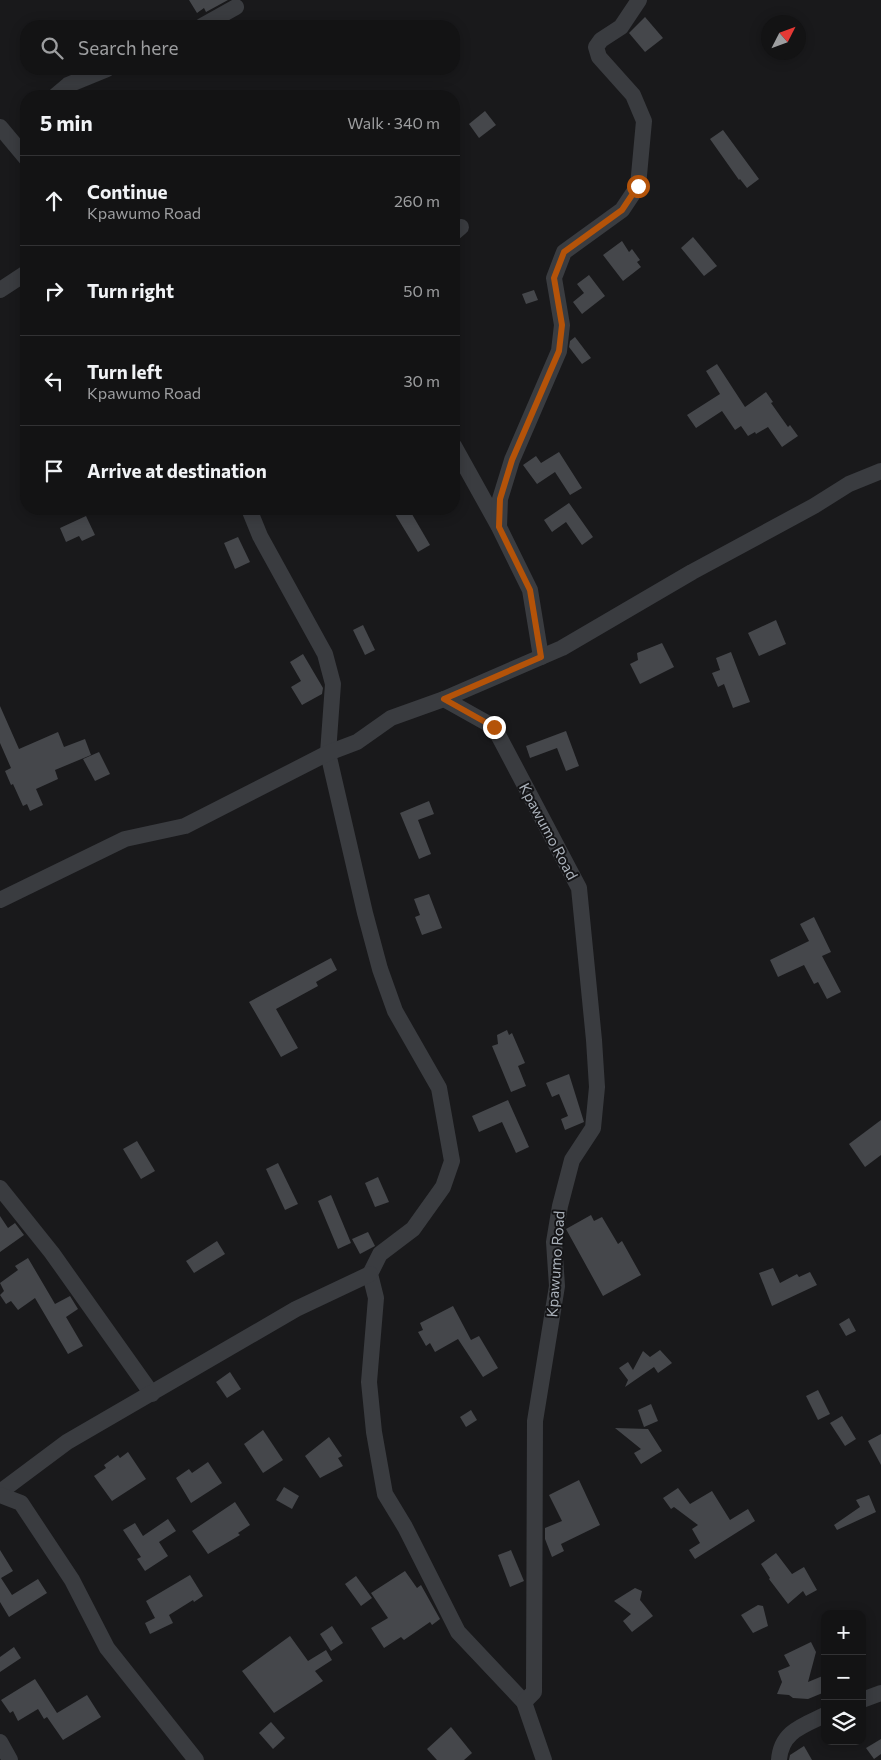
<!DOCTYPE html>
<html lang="en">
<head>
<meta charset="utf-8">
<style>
  :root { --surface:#131314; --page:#1c1c1d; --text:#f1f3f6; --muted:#9d9ea0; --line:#323234 }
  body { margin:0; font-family:Commissioner,sans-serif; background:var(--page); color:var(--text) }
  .controls { position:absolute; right:15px; bottom:15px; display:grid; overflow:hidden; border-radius:10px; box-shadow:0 2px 12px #0003 }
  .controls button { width:45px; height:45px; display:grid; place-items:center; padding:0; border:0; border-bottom:1px solid var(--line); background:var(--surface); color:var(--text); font:25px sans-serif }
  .compass { position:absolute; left:761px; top:15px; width:45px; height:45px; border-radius:50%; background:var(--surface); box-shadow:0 2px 12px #0003; rotate:48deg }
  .stop { position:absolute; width:15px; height:15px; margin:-11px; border:4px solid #b45309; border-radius:50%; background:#fff }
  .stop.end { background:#b45309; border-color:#fff; box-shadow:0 1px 5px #0008 }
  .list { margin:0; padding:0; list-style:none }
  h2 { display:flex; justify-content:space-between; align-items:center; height:65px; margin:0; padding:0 20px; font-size:21px }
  h2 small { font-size:16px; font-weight:400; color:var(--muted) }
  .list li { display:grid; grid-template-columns:32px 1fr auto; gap:15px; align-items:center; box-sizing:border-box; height:90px; padding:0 20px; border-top:1px solid var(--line) }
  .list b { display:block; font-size:19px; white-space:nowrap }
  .list p { margin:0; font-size:16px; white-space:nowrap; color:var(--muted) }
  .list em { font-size:16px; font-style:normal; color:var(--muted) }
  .icon { flex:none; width:28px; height:28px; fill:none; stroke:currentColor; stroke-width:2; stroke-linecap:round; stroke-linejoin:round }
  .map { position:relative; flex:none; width:881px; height:1760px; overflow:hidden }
  .search { position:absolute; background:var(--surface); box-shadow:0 2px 12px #0003; left:20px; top:20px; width:440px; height:55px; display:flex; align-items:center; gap:12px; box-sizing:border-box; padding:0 18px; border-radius:20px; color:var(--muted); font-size:19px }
  .panel { position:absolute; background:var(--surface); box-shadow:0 2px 12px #0003; left:20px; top:90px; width:440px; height:425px; border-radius:20px }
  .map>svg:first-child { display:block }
</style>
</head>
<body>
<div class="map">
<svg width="881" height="1760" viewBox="0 0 881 1760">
  <rect width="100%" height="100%" fill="#19191b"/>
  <g fill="#45474b">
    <path d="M189,0H228L206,12L204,8L197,13Z"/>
    <path d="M645,17L663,38L645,52L629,33Z"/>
    <path d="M485,111L496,125L479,138L469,124Z"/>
    <path d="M723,130L759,179L747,188L740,179L739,180L710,139Z"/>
    <path d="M693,237L717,266L704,276L681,248Z"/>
    <path d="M622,241L629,252L632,249L640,260L637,262L641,267L623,281L603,255Z"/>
    <path d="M589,275L605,296L582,314L573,302L584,293L577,284Z"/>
    <path d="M534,290L538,300L526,304L522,294Z"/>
    <path d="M575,337L591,358L582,364L569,347L570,341Z"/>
    <path d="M717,364L745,407L766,392L773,402L771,403L788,427L790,425L798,436L782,447L768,427L756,434L755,432L748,436L741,426L735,430L722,411L696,428L687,415L720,394L706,371Z"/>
    <path d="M559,452L582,488L570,495L555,472L537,484L523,465L536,456L541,463Z"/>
    <path d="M569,503L593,537L582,545L566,522L552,532L544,520Z"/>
    <path d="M392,509H409L430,545L418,552Z"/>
    <path d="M86,516L95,535L82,541L79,536L66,542L60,528Z"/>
    <path d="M238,537L250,562L235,569L224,543Z"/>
    <path d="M776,620L786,644L759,656L748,633Z"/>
    <path d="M363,625L375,650L365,655L353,630Z"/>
    <path d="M662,643L674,667L640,684L630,664L638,660L637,653Z"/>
    <path d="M731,652L750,702L733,708L724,684L718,687L712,673L720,670L716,658Z"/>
    <path d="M303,654L323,688L322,694L302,705L291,687L301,681L290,662Z"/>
    <path d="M0,706L19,749L58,732L64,747L85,739L91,755L55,770L58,779L36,789L43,805L30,811L27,804L23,806L13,784L11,785L5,771L11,768L0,743Z"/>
    <path d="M566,731L579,766L566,771L557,748L530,758L526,746Z"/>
    <path d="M99,752L110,774L95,781L83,759Z"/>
    <path d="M429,801L434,814L418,820L431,854L419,859L400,813Z"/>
    <path d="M429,894L442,928L422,935L415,917L420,915L414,899Z"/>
    <path d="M814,917L831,952L822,956L841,992L827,999L818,982L814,984L804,965L778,977L770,960L809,941L800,924Z"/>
    <path d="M331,958L337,970L316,982L318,986L276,1009L298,1048L281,1057L249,1002Z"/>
    <path d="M507,1030L509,1035L512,1033L525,1063L518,1066L526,1086L511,1092L492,1046L498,1044L497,1035Z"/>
    <path d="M569,1074L584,1122L565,1130L561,1119L568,1116L559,1094L552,1097L546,1083Z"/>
    <path d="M508,1100L529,1147L516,1153L502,1122L479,1132L472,1116Z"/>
    <path d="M881,1120V1155L865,1167L849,1144Z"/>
    <path d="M137,1141L155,1171L141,1179L123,1149Z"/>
    <path d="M278,1163L298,1204L285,1210L266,1169Z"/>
    <path d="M378,1177L389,1202L375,1207L365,1183Z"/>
    <path d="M331,1195L351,1243L338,1249L318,1201Z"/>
    <path d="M591,1215L594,1221L602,1217L618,1244L622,1241L641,1275L603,1296L566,1229Z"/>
    <path d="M0,1216L8,1228L15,1223L24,1235L0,1252Z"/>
    <path d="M368,1232L375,1246L360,1254L352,1239Z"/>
    <path d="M217,1241L225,1254L194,1273L186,1261Z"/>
    <path d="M28,1258L55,1304L70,1296L78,1309L66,1317L83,1346L68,1354L35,1298L18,1310L11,1301L6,1304L0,1295L4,1291L0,1283L18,1270L15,1266Z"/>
    <path d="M773,1268L780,1283L797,1274L799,1277L810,1272L817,1285L772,1306L759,1273Z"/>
    <path d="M453,1306L471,1340L479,1336L498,1368L483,1377L458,1339L435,1352L430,1343L426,1346L418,1332L423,1330L420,1323Z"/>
    <path d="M849,1318L856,1331L846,1336L839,1324Z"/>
    <path d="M660,1350L672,1363L658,1373L654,1367L625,1387L628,1380L619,1368L628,1362L633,1370L643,1351L650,1357Z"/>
    <path d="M230,1372L241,1389L227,1398L216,1382Z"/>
    <path d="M818,1390L830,1414L818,1420L806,1396Z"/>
    <path d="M651,1404L658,1421L644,1427L638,1410Z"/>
    <path d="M471,1410L477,1420L466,1427L460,1417Z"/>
    <path d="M842,1416L856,1439L845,1446L830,1423Z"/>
    <path d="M615,1428L648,1429L662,1451L641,1464L634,1453L641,1449Z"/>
    <path d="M263,1430L283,1460L263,1473L244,1444Z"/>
    <path d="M881,1434V1465L868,1441Z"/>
    <path d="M329,1437L342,1456L338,1458L343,1466L320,1478L305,1456Z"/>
    <path d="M128,1452L146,1479L112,1501L94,1476L106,1468L104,1465L118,1455L120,1458Z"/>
    <path d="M208,1462L222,1483L191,1503L176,1478L189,1469L192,1473Z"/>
    <path d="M579,1480L600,1525L561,1544L564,1551L552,1557L545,1539V1528L562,1521L549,1495Z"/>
    <path d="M284,1487L299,1496L292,1509L276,1500Z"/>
    <path d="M678,1488L690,1504L712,1491L730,1520L748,1509L755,1521L695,1559L689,1550L700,1543L692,1529L698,1525L674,1507L671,1509L663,1498Z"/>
    <path d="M869,1495L876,1512L837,1530L834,1525L860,1507L856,1500Z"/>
    <path d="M235,1502L250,1525L238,1533L240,1535L208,1554L192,1531Z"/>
    <path d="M168,1519L176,1531L159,1542L168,1556L145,1571L137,1559L141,1557L123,1530L135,1523L143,1536Z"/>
    <path d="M0,1550L13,1571L1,1578L12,1595L38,1579L47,1593L9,1617L0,1602Z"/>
    <path d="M511,1550L524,1581L510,1587L498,1555Z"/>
    <path d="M776,1553L792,1574L804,1567L817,1590L806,1596L803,1591L788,1604L769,1579L770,1578L761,1564Z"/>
    <path d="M405,1571L417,1588L421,1585L440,1619L432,1625L430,1622L404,1640L401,1637L384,1648L371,1628L388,1618L371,1593Z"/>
    <path d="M190,1575L203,1596L194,1602L193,1600L169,1615L173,1623L150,1634L145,1623L155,1618L146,1601Z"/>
    <path d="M356,1576L372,1598L361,1606L345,1584Z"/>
    <path d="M635,1588L642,1591L640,1600L653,1616L632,1632L623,1621L631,1614L614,1601Z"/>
    <path d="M758,1605L763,1606L768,1626L753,1633L741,1615Z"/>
    <path d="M332,1626L343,1643L331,1651L320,1634Z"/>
    <path d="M290,1636L308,1661L326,1650L332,1660L315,1671L323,1681L274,1713L242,1671Z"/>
    <path d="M811,1642L816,1652L808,1682L825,1675V1692L808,1699L793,1698L789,1695L777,1694L782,1682L778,1671L790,1666L784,1655Z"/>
    <path d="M14,1647L21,1658L0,1672V1657Z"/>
    <path d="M35,1679L57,1713L87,1695L101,1717L63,1740L47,1717L44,1719L38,1709L18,1721L13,1711L10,1713L1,1700Z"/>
    <path d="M271,1722L285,1738L273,1749L259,1733Z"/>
    <path d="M451,1727L472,1753L464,1760H437L427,1749Z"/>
    <path d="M881,1739V1754L874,1759L866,1748Z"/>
    <path d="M804,1746L812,1760H789L790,1755Z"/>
  </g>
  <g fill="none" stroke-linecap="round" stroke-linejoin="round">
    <g stroke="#3a3c40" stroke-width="16">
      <path d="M202,26L236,7"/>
      <path d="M55,96L68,85L107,69"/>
      <path d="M0,127L26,158"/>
      <path d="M454,233L461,227"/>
      <path d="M0,290L26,273"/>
      <path d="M454,446L498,525"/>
      <path d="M249,509L260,536L325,654L333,684L328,753L365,913L380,969L395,1011L439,1088L452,1161L443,1187L413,1229L380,1254L370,1274L376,1298L369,1382L374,1432L385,1494L405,1527L458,1632L524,1702"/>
      <path d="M541,657L530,590L499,527L500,499L512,460L559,351L562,325L554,278L564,252L622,210L638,186L644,121L633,95L599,57L596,47L601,40L621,27L639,0"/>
      <path d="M444,699L494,727L579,888L594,1040L597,1087L593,1128L572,1160L560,1206L554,1242L557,1286L535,1421L534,1692L524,1702L544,1760"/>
      <path d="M0,900L125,839L185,826L328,753L357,742L391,718L444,699L562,648L692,572L814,506L849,484L881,471"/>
      <path d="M0,1188L52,1253L152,1394"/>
      <path d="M0,1492L67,1442L296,1309L370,1274"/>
      <path d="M0,1495L21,1503L72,1580L107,1648L196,1760"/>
      <path d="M862,1700L881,1693"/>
      <path d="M0,1742L10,1760"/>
      <path d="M779,1760C781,1732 802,1726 825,1715"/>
    </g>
  </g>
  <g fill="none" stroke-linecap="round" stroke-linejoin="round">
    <path stroke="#b45309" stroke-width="6" d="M494,727L444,699L541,657L530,590L499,527L500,499L512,460L559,351L562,325L554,278L564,252L622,210L638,186"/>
  </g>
  <g text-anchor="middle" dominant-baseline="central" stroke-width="4" stroke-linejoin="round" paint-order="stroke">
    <g font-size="15" fill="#abb2bb" stroke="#141416">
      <text transform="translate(549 831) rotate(62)">Kpawumo Road</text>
      <text transform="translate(555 1264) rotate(-86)">Kpawumo Road</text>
    </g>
  </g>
</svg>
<div class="controls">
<button>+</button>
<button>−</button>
<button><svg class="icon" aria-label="layers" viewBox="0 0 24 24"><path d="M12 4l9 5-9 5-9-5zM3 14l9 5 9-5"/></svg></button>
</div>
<svg class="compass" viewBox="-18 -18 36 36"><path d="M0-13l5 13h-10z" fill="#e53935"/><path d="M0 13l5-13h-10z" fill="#9d9ea0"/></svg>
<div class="stop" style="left:638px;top:186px"></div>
<div class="stop end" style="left:494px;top:727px"></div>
<div class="search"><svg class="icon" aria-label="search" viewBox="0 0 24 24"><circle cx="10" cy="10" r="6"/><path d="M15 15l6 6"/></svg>Search here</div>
<section class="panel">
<h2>5 min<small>Walk · 340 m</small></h2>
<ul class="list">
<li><svg class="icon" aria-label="ahead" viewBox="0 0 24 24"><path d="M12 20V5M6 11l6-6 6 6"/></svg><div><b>Continue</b><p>Kpawumo Road</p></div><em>260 m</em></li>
<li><svg class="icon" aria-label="right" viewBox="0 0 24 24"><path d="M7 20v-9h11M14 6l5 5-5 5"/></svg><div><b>Turn right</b></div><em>50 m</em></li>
<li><svg class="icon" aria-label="left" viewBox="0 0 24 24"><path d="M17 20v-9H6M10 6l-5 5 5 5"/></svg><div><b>Turn left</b><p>Kpawumo Road</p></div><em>30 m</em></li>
<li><svg class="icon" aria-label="arrive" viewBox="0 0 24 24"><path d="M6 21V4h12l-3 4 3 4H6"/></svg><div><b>Arrive at destination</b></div></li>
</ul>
</section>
</div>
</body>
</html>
